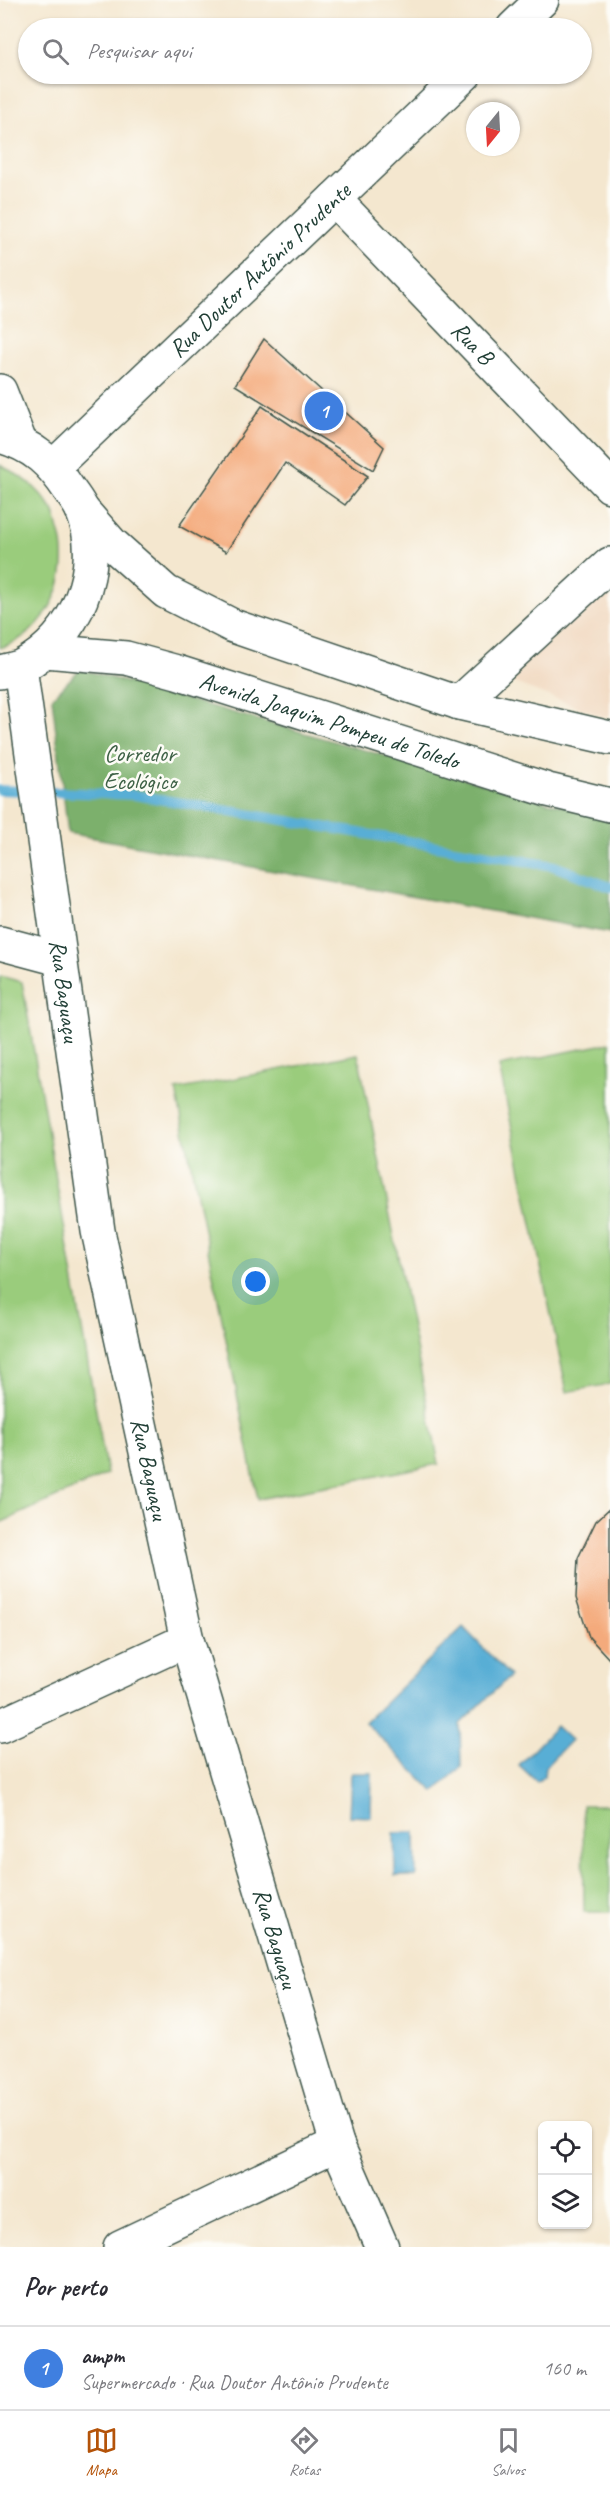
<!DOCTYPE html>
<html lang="pt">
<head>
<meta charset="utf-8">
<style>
  :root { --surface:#fff; --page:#f7f7f7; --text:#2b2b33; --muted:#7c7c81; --line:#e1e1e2; --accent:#b45309 }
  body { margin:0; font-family:Caveat,sans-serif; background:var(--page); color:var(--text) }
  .controls { position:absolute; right:18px; bottom:18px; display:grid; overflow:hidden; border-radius:9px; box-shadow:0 2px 4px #0004 }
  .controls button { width:54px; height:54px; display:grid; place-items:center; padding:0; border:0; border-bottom:2px solid var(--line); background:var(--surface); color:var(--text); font:30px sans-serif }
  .compass { position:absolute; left:466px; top:102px; width:54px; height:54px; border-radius:50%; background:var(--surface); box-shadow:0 2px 4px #0004; rotate:198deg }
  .you { position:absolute; left:256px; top:1282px; width:21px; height:21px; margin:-15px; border:4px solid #fff; border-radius:50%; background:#1a73e8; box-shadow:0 0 0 9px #1a73e833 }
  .badge { display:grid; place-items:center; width:39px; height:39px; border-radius:50%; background:var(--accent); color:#fff; font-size:20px; font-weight:700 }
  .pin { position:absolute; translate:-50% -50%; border:3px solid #fff; box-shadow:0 2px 6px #0006 }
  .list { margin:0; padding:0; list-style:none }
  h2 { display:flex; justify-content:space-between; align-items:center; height:78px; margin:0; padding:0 24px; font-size:26px }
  h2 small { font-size:20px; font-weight:400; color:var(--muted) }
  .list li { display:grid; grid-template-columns:39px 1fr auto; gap:18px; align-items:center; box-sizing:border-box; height:84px; padding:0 24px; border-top:2px solid var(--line) }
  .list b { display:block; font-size:22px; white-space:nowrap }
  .list p { margin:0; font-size:20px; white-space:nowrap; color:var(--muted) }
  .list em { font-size:20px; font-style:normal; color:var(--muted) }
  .icon { flex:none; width:33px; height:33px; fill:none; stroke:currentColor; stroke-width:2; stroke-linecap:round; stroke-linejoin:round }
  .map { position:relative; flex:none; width:610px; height:2247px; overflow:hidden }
  .search { position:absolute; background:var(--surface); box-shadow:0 2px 4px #0004; left:18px; right:18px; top:18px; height:66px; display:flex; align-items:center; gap:15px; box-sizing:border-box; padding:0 21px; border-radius:33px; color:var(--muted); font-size:22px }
  .sheet { height:162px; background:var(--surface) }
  nav { display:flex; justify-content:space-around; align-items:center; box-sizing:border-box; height:84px; border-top:2px solid var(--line); background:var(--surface); font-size:16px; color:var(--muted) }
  nav a { display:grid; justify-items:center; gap:3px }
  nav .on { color:var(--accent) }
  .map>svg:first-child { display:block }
</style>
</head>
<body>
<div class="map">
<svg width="610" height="2247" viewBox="0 0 610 2247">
  <rect width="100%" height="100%" fill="#fdfcf7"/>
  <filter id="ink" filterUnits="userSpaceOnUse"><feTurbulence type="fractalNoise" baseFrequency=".0167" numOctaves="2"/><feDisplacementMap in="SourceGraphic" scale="12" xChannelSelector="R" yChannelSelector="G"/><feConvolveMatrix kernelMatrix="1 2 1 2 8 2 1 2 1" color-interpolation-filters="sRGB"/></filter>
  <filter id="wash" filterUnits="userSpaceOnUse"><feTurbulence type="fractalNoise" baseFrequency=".008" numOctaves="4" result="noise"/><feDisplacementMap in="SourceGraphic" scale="24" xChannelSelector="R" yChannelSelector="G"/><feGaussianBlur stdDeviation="1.35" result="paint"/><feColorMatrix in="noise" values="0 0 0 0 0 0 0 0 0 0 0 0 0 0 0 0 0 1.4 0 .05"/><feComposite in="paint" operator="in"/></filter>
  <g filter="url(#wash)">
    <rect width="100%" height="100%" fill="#f4e7cf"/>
    <path fill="#f0d6bc" d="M610,585V715L604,717L507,680Z"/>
    <g fill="#9acc7c" stroke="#5c8458" stroke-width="1.5">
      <path d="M0,465C24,478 36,485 52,509C56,515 57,523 59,530C74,577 48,633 0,648Z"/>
      <path d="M0,976L22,982L107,1474L0,1523Z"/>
      <path d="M610,1043V1384L567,1392L499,1066Z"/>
      <path d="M358,1054L439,1464L258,1499L176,1090Z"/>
      <path d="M583,1805H610V1912H584Z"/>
    </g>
    <path fill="#7bb06c" stroke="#4d7650" stroke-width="1.5" d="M80,669L547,802L610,817V933L68,833L52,698Z"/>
    <g fill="#58aed5" stroke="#3c7684" stroke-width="1.5">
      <path d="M463,1627L510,1676L460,1724L461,1767L434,1792L365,1722Z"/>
      <path d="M556,1726L571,1740L545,1767L544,1776L537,1782L519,1765Z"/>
      <path d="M351,1773H372L371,1817L349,1816Z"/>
      <path d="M415,1832L416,1876H395L394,1833Z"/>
    </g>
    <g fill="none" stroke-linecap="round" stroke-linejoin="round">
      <path stroke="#58aed5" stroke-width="10" d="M0,790L135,795L554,866L610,887"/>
    </g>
    <g id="blocks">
      <g fill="#f4aa7b">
        <path d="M264,339L384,447L373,470L235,385Z"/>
        <path d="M262,406L368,476L345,505L285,463L226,552L179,526Z"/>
        <path d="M610,1508V1660L589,1637L576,1598L578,1558L596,1521Z"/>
      </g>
    </g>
  </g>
  <g filter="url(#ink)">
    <use href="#blocks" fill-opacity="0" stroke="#3f564b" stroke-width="1.5"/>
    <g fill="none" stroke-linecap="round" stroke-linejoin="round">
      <defs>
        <g id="minor">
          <path d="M513,28L542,0"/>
          <path id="s1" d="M334,199L610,486"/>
          <path id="s2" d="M54,466L465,74"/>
          <path d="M459,703L610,564"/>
          <path d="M0,943L60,959"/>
          <path d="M0,1726L187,1640"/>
          <path d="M120,2247L337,2144"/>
        </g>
        <g id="tertiary">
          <path id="s3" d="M20,667L98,1231L187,1640L337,2144L382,2247"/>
        </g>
        <g id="secondary">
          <path d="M0,391L20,442"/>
          <path d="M0,436C34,446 51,462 70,491C74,497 79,503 82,510C106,567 76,638 22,666C16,669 7,670 0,672"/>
          <path d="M82,510L111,543L166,592L233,626L459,703L610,738"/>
          <path id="s4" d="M45,651L126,658L177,672L548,790L610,805"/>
        </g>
      </defs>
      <use href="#minor" stroke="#3f564b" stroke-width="36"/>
      <use href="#tertiary" stroke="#3f564b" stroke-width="36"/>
      <use href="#secondary" stroke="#3f564b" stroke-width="36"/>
      <use href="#minor" stroke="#fff" stroke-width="33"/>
      <use href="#tertiary" stroke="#fff" stroke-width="33"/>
      <use href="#secondary" stroke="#fff" stroke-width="33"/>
    </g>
  </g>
  <g text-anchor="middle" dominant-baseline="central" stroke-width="5" stroke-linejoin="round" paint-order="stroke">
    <g font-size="24" fill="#1f3d34" stroke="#fdfcf7">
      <text stroke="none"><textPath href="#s2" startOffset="284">Rua Doutor Antônio Prudente</textPath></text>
      <text stroke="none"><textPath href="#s1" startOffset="200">Rua B</textPath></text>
      <text stroke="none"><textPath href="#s4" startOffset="294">Avenida Joaquim Pompeu de Toledo</textPath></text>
      <text stroke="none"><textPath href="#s3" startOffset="327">Rua Baguaçu</textPath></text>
      <text stroke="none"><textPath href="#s3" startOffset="813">Rua Baguaçu</textPath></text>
      <text stroke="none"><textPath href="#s3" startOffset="1299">Rua Baguaçu</textPath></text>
    </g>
    <g font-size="24" fill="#3e6146" stroke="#fdfcf7">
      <text x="140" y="753">Corredor<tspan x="140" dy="28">Ecológico</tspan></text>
    </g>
  </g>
</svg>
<div class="controls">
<button><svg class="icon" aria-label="locate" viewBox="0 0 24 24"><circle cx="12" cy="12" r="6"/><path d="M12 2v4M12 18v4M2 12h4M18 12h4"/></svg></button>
<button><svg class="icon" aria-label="layers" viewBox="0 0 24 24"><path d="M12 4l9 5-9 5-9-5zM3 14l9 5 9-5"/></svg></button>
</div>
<svg class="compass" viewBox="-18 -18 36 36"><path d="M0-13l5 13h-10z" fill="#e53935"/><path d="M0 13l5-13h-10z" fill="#7c7c81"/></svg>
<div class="you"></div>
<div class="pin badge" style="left:324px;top:411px;background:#3f7fe0">1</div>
<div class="search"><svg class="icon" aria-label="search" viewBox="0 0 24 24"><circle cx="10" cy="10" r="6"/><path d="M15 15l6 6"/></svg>Pesquisar aqui</div>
</div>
<section class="sheet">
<h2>Por perto<small></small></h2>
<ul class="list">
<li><span class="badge" style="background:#3f7fe0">1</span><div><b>ampm</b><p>Supermercado · Rua Doutor Antônio Prudente</p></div><em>160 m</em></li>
</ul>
</section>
<nav>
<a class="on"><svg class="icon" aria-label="map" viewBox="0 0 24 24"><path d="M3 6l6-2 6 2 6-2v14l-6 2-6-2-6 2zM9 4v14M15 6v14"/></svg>Mapa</a>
<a><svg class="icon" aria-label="directions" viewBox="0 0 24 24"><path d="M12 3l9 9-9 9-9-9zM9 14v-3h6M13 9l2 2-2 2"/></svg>Rotas</a>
<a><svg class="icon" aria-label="saved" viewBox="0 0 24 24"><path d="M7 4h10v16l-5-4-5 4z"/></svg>Salvos</a>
</nav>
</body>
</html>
